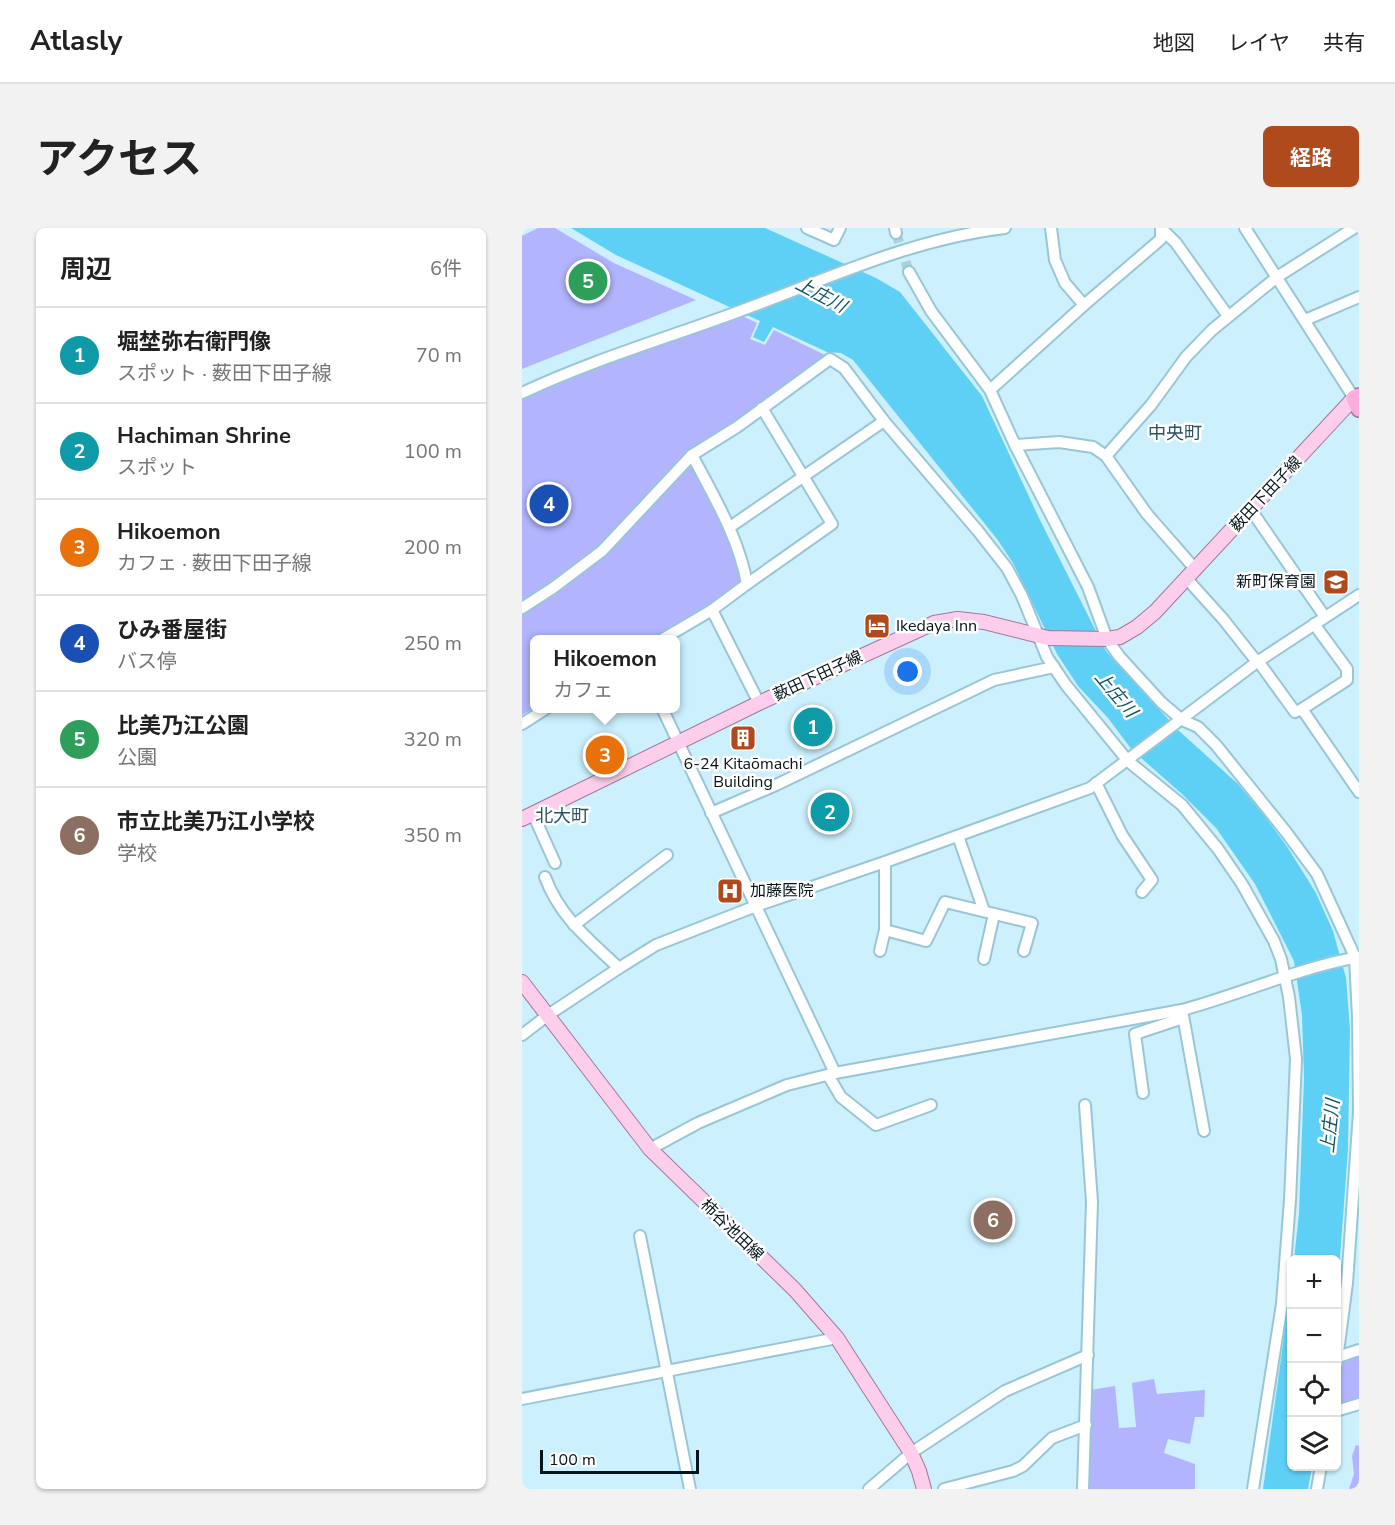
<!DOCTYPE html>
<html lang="ja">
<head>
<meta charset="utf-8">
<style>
  :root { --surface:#fff; --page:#f2f2f2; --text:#222; --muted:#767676; --line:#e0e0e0; --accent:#af4a1c }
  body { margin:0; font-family:"Nunito Sans","Noto Sans JP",sans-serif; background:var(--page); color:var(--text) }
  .controls { position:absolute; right:18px; bottom:18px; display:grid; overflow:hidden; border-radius:9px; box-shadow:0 2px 4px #0004 }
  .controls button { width:54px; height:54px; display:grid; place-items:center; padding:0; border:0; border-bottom:2px solid var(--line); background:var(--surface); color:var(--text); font:30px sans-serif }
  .scale { position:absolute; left:18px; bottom:15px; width:159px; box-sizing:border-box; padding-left:6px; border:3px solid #04141a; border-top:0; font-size:16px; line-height:21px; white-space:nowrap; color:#04141a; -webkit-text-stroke:4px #fff; paint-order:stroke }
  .you { position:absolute; left:386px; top:444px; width:21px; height:21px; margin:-15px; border:4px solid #fff; border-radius:50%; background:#1a73e8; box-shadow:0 0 0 9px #1a73e833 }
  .badge { display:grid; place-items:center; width:39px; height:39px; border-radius:50%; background:var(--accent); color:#fff; font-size:20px; font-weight:700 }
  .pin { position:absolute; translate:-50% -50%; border:3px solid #fff; box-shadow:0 2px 6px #0006 }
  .popup { position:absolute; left:8px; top:407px; width:150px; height:78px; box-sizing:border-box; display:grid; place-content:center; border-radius:9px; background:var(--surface); filter:drop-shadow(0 2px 4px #0005); font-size:20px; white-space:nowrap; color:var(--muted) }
  .popup b { font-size:22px; color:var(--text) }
  .popup::after { content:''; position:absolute; left:50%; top:100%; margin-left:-12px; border:12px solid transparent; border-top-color:var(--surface) }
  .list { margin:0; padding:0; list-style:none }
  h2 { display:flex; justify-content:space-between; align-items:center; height:78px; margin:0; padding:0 24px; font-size:26px }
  h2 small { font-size:20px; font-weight:400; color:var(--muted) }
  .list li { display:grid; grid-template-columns:39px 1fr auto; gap:18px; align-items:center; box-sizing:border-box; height:96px; padding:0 24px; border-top:2px solid var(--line) }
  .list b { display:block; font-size:22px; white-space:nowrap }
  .list p { margin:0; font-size:20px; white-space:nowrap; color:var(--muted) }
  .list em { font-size:20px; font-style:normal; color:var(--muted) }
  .icon { flex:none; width:33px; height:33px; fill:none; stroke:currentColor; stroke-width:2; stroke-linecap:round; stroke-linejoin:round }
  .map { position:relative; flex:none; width:837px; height:1261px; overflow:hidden; border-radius:9px }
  header { display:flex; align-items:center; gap:36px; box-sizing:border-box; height:84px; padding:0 30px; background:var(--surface); border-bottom:2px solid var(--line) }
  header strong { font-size:28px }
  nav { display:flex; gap:33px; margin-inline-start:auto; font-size:21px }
  .intro { display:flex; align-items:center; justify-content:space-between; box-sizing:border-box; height:144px; padding:0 36px }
  h1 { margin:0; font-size:42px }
  .button { padding:15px 27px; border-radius:9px; background:var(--accent); color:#fff; font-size:21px; font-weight:700 }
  main { display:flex; gap:36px; padding:0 36px }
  aside { flex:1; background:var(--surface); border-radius:9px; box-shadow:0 2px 4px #0004 }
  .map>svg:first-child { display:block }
</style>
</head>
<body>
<header>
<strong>Atlasly</strong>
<nav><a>地図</a><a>レイヤ</a><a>共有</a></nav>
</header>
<div class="intro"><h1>アクセス</h1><a class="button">経路</a></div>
<main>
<aside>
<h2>周辺<small>6件</small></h2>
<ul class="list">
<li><span class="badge" style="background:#0f9aa8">1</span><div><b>堀埜弥右衛門像</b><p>スポット · 薮田下田子線</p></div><em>70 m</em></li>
<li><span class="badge" style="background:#0f9aa8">2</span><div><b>Hachiman Shrine</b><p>スポット</p></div><em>100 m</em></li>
<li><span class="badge" style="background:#e8710a">3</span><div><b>Hikoemon</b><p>カフェ · 薮田下田子線</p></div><em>200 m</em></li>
<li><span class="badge" style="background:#1a4fb4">4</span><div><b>ひみ番屋街</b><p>バス停</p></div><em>250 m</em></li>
<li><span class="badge" style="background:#2e9e5b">5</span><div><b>比美乃江公園</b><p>公園</p></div><em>320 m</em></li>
<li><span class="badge" style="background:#8d6e63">6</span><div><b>市立比美乃江小学校</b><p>学校</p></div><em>350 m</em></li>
</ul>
</aside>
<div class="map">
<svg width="837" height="1261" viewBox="0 0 837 1261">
  <rect width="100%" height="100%" fill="#ccf0fe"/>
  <g fill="#b2b5fe">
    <path d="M16,0H33L92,35L174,72L0,141V8Z"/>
    <path d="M218,87L235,95L228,111L243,117L252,102L305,128L212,195L166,225L205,301L221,355L189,379L131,411L13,412L12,480L0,487V171L38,153Z"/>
    <path d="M837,1124V1174L815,1181L814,1148L817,1130Z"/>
    <path d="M632,1151L635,1166L683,1162L682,1189H673L668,1216L646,1211L642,1225L673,1236V1261H566L569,1162L593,1158L597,1200L614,1199L610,1155Z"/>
    <path d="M834,1217L837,1218V1261H827L832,1246L830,1228Z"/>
  </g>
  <g fill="#5fd0f5">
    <path d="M49,0H243L354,50L378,64L460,168L517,290L584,423L656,502L716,556L742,587L766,620L794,665L811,703L824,750L828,801L826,921L815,1071L814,1032L772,1031L777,986L782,850L780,787L772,733L733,656L694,600L660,566L610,522L586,490L556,458L535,426L491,335L475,311L331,132L319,125L305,124L251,99L242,114L231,109L238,93L94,27Z"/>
    <path d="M769,1058L770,1238L790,1239L786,1261H741Z"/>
  </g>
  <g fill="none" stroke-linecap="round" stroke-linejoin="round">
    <path stroke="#aecfdc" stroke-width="10" stroke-dasharray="10 5" stroke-linecap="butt" d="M374,5L387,44"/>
    <defs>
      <g id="minor">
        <path d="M285,0L312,12L318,0"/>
        <path d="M373,0L374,5"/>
        <path d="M529,0L533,32L543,55L562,77"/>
        <path d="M639,0L654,15L706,88"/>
        <path d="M723,0L832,170"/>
        <path d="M387,44L409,83L468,162L493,217L566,359L585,411L597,428L639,474L660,492L676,499L694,517L764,604L795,646L833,729L836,789L837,884L825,1055L814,1139"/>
        <path d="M783,92L837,69"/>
        <path d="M468,162L562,77L639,11V0"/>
        <path d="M0,165C70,132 145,110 218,83C305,51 389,11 483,0"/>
        <path d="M493,217L537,214L571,219L584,228L625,286L674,342"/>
        <path d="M584,228L629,177L664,129L690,102L755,49L832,0"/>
        <path d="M729,282L803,389"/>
        <path d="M208,299L362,193"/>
        <path d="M665,351L701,391L735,434"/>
        <path d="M225,356L310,296L240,180"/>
        <path d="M0,380L31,360L80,323L170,227"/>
        <path d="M190,382L237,475"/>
        <path d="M139,412L190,382L225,356C217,310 192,269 170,227L215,199L308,131L322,140L362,193L456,303L485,340L500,368L525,429L544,457L606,533L660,577L696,621L720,656L752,713L759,731L767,769L774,831L768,972L760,1076L731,1261"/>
        <path d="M736,433L773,484L780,481L837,564"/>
        <path d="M140,480L313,845"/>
        <path d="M780,481L825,452V441L792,396"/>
        <path d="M0,496L25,480"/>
        <path d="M574,555L600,607L630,652L620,664"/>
        <path d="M189,585L254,557L472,452L532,439"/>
        <path d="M11,586L33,635"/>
        <path d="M436,608L462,683"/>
        <path d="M23,649C38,689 66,711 97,740"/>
        <path d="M52,697L145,627"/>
        <path d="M363,702L404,713L423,674L510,695L502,723"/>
        <path d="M358,723L363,702V634"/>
        <path d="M462,731L472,686"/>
        <path d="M660,782L682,903"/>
        <path d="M0,807L26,787L97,740L134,717L234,678L363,634L568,560L735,434L837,367"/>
        <path d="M306,847L319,869L354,897L409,877"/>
        <path d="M621,865L613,806L661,790"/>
        <path d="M128,921L176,895L265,857L313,845L660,782C719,766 776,740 837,729"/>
        <path d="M118,1008L168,1261"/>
        <path d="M816,1129L837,1122"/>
        <path d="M0,1171L315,1110"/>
        <path d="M814,1183L837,1176"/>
        <path d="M347,1261L389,1225L483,1163L566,1127"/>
        <path d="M422,1261L491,1243L501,1238L530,1210L564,1197"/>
        <path d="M561,1261L570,974L563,877"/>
        <path d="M795,1261L799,1238"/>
      </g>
      <g id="major">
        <path d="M0,591L237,475L412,395L436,391L462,394L526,410L585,411L598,409L615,399L633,384L832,170"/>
        <path d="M0,754L128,921L273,1062L315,1110L389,1225L397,1243L402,1261"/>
      </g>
      <path id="highway" d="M837,168L832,170L837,181"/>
    </defs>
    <use href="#minor" stroke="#99c6d7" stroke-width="14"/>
    <use href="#major" stroke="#a57799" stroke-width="16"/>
    <use href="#highway" stroke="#a57799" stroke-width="18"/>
    <use href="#minor" stroke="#fff" stroke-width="10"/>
    <use href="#major" stroke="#fdceeb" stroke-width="14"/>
    <use href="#highway" stroke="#fbaddd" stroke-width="15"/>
  </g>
  <defs>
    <symbol id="school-square" viewBox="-11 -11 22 22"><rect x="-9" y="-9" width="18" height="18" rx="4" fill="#af4a1c" stroke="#fff"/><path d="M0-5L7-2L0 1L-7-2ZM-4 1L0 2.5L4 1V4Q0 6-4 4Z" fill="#fff"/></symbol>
    <symbol id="hotel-square" viewBox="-11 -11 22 22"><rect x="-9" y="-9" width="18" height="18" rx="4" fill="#af4a1c" stroke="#fff"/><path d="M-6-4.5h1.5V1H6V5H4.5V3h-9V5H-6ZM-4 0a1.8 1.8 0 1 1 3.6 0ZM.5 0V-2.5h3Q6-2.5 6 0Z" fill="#fff"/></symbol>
    <symbol id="building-square" viewBox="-11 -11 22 22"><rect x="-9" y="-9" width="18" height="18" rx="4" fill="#af4a1c" stroke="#fff"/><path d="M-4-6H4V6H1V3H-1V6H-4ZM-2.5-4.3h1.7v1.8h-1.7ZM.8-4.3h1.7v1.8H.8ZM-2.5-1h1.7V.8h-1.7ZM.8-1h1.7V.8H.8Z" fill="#fff"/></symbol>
    <symbol id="hospital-square" viewBox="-11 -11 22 22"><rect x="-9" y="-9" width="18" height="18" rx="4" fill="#af4a1c" stroke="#fff"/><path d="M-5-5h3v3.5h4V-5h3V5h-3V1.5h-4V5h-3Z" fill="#fff"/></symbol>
  </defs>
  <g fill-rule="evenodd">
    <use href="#school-square" x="799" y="339" width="30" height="30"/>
    <use href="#hotel-square" x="340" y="383" width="30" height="30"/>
    <use href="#building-square" x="206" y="495" width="30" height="30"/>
    <use href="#hospital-square" x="193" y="648" width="30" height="30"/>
  </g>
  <g text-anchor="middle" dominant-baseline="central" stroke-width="5" stroke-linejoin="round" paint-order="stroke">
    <g font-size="16" fill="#04141a" stroke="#fff">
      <text transform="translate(744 266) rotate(-47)">薮田下田子線</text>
      <text transform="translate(296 448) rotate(-25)">薮田下田子線</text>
      <text transform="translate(210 1002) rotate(44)">柿谷池田線</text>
    </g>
    <g font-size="16" fill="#04141a" stroke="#fff" text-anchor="start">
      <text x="794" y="354" text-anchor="end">新町保育園</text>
      <text x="374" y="398">Ikedaya Inn</text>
      <text x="221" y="536" text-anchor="middle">6-24 Kitaōmachi<tspan x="221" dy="18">Building</tspan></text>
      <text x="228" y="663">加藤医院</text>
    </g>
    <g font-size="18" font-style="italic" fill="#125366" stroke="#fff">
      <text transform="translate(299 67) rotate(28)">上庄川</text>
      <text transform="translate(594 466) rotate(50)">上庄川</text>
      <text transform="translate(808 898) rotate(-84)">上庄川</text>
    </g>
    <g font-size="18" fill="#2a5463" stroke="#fff">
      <text x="653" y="205">中央町</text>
      <text x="40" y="588">北大町</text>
    </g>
  </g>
</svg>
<div class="controls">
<button>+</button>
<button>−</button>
<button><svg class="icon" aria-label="locate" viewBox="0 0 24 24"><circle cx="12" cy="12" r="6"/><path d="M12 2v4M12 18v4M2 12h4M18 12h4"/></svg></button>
<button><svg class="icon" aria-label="layers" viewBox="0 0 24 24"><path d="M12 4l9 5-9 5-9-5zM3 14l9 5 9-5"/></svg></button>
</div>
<div class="scale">100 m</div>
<div class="you"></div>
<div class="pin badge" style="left:291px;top:499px;background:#0f9aa8">1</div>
<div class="pin badge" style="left:308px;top:584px;background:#0f9aa8">2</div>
<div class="pin badge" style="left:83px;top:527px;background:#e8710a">3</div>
<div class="popup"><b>Hikoemon</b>カフェ</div>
<div class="pin badge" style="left:27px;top:276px;background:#1a4fb4">4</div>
<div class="pin badge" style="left:66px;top:53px;background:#2e9e5b">5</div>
<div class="pin badge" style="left:471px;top:992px;background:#8d6e63">6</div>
</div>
</main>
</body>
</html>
